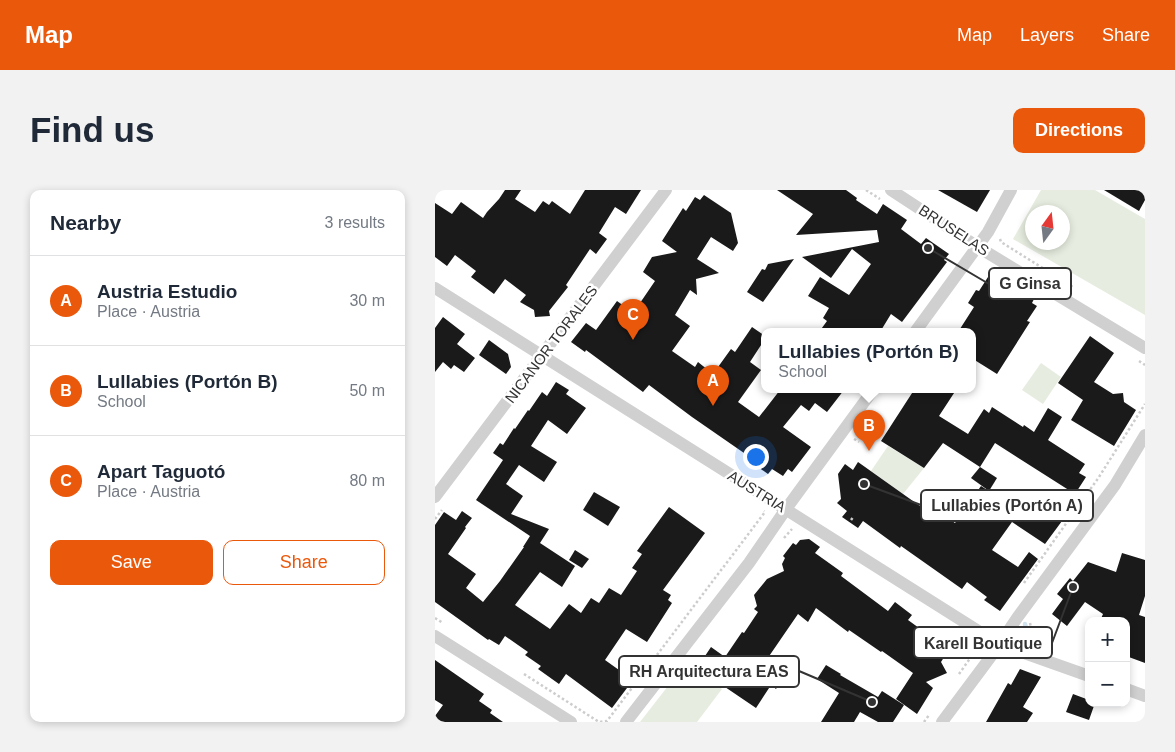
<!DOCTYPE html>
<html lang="en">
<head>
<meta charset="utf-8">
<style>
  :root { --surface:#fff; --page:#f2f2f3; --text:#1f2937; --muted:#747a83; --line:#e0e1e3; --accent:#ea580c }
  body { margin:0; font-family:Arial,sans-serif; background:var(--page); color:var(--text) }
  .controls { position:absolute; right:15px; bottom:15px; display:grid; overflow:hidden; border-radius:10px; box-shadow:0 2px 8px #0003 }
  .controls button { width:45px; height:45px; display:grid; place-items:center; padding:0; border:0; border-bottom:1px solid var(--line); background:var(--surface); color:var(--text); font:25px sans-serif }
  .compass { position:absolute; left:590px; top:15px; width:45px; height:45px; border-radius:50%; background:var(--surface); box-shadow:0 2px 8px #0003; rotate:15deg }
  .you { position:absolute; left:320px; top:266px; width:18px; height:18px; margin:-12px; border:4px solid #fff; border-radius:50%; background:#1a73e8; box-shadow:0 0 0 8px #1a73e833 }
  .badge { display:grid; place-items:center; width:32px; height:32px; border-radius:50%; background:var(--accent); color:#fff; font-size:16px; font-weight:700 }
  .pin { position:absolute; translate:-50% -41px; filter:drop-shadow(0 1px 2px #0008) }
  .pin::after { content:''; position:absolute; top:26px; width:18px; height:15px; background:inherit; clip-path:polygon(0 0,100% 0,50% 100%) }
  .popup { position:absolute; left:326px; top:138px; width:215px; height:65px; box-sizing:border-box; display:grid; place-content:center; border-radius:10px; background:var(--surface); filter:drop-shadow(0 1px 4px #0005); font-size:16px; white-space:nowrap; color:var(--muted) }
  .popup b { font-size:19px; color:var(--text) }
  .popup::after { content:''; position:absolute; left:50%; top:100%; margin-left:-10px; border:10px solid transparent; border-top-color:var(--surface) }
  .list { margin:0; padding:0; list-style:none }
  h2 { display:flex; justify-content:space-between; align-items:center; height:65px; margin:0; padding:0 20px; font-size:21px }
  h2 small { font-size:16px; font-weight:400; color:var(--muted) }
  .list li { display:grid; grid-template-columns:32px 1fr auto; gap:15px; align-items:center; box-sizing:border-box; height:90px; padding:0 20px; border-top:1px solid var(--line) }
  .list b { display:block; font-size:19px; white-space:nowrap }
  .list p { margin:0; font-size:16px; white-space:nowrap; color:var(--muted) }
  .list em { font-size:16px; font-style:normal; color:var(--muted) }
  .actions { display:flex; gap:10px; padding:15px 20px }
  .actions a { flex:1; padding:11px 0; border:1px solid var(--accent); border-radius:10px; text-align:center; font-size:18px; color:var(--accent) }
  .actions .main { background:var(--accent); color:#fff }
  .map { position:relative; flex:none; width:710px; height:532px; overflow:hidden; border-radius:10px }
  header { display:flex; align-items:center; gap:30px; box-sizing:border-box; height:70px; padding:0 25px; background:var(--accent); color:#fff }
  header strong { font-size:24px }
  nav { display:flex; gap:28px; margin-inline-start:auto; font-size:18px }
  .intro { display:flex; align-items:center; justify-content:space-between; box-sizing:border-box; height:120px; padding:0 30px }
  h1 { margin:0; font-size:35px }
  .button { padding:12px 22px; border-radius:10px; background:var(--accent); color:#fff; font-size:18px; font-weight:700 }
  main { display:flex; gap:30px; padding:0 30px }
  aside { flex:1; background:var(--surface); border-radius:10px; box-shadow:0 2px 8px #0003 }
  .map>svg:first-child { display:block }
</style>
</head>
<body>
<header>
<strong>Map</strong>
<nav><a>Map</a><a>Layers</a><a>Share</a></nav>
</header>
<div class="intro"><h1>Find us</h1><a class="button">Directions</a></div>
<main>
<aside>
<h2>Nearby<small>3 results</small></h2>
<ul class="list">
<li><span class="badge">A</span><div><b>Austria Estudio</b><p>Place · Austria</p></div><em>30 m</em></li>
<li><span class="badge">B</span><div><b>Lullabies (Portón B)</b><p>School</p></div><em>50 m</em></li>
<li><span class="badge">C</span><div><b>Apart Taguotó</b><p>Place · Austria</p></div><em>80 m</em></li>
</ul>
<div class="actions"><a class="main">Save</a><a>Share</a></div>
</aside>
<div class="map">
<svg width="710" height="532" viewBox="0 0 710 532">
  <rect width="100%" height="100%" fill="#fff"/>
  <g fill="#e6ecdf" fill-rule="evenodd">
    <path d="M606,0H660L710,29V125L578,49ZM598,22H628V52H598Z"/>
    <path d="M606,173L626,187L608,214L587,200Z"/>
    <path d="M453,256L489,278L468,304L436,281Z"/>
    <path d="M251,473L287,499L262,532H205Z"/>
  </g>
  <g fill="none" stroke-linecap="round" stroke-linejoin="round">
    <path stroke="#cfe2ee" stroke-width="4.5" d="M590,434L595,454"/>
  </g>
  <g fill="#1a1a1a">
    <path d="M70,0H86L80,9L100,22L108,11L114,15L117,11L135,24L150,0H206L191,24L180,17L164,43L172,49L161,64L155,59L131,95L133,97L114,121L115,126L100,127L99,120L85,112L91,105L70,89L59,104L36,87L41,81L20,65L12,76L0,67V13L17,24L26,12L48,28L52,22L64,9Z"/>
    <path d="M342,0H411L422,8L421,10L442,24L448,14L472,30L466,39L486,54L491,48L514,64L509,70L512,72L467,132L456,124L445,142H384L392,131L388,128L394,118L373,106L385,87L414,105L436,74L417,59L396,88L367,67L444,52L442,40L361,45L378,24Z"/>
    <path d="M503,0H555L542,22Z"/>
    <path d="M669,0H710V10L704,21Z"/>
    <path d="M269,5L296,23L303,53L298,61L276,47L262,69L284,83L261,89L262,105L255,100L240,125L255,136L237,161L260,177L263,172L278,184L296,159L300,162L317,137L330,146V149L315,172L326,180L303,212L324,227L345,200H409L392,222L380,213L374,221L366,215L348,237L376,257L357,282L353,279L348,286L337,279L333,284L320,275L322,272L257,227L214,195L208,202L151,160L150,162L136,152L151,133L161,140L182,111L193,119L200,110L205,113L220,91L208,82L217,67L242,62L227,51L248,18L251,21L260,7L265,10Z"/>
    <path d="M359,69L328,112L312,102L327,79L330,80L333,74Z"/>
    <path d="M553,87L560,91L563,87L599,109L597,113L602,116L592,131L595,132L562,184L538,169V142H523L539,117L533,113L541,100L544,101Z"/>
    <path d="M8,127L30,144L22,154L40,168L29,182L19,175L16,179L8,172L0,182V138Z"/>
    <path d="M655,146L679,163L659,192L678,204L688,203L689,212L701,220L679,256L636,230L648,210L623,193Z"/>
    <path d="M54,150L73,164L76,177L71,184L44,165Z"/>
    <path d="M121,192L134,200L131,204L151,218L132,244L113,230L96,256L122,272L109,292L84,275L71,294L88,306L76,324L114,339L105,353L140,376L127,397L105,382L80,415L115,439L134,414L146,423L156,408L164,413L174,398L186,405L202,381L197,378L207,364L202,361L234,317L270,343L228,400L236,405L233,410L237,413L212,452L191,439L170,470L198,490L177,518L131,484L124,494L103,479L106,476L90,465L93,462L70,446L64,455L54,449L53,450L0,412V335L9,322L21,330L27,321L37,328L30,337L31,338L13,364L41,384L31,398L48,412L65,391L89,357H88L95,346L41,310L68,270L58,263L65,253L68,255L79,238L80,239L93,220L94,221L107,202L112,206Z"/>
    <path d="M479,200H521L504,226L533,244L549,219L554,223L557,217L588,237L589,235L599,242L613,218L627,227L613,250L650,274L644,283L651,287L640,304L560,253L545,277L508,253L489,278L446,251Z"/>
    <path d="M423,272L492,321L496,316L520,333L546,296L580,318L589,306L627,331L610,354L577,332L557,360L583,377L594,362L603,369L565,421L549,410L552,407L532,392L527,399L466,356L465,358L428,331L423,338L407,327L412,321L402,313L406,309L403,284L410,274L418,280Z"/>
    <path d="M545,277L562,288L554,301L536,288Z"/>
    <path d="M159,302L185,317L173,336L148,320Z"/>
    <path d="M374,349L385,357L380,363L408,383L406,386L453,421L460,412L477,425L473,430L502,451L510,439L522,447L506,472L512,483L491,492L498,498L482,524L461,509L478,483L447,461L446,462L414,440L413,442L381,418L373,432L363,424L328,475L348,488L341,499L336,495L321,518L262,478L276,457L290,467L307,442L309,443L323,422L319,419L322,416L319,405L332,389L349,381L347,374L350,368L348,366L358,353L361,355L365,350Z"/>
    <path d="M140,360L154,369L147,378L134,370Z"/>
    <path d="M687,363L710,370V406L704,425L710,427V473L691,466V431H665L668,424L650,412L632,436L617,424L628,409L622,404L635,388L638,391L653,372L681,382Z"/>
    <path d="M0,470L49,504L44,511L57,520L55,523L68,532H0V526L8,515L0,510Z"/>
    <path d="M391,475L406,484L405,485L443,507L447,501L469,515L458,532H443L425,522L419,532H386L404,503L382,489Z"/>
    <path d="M585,479L606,487L588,517L598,523L592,532H551L573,493L576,495Z"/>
    <path d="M638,504L654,510V513H660L654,530L631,522Z"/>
  </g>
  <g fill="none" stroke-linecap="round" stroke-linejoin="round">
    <g stroke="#cdcdcd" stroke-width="2.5" stroke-dasharray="2.5 2.5" stroke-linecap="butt">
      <path d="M431,0L445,9"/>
      <path d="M565,49L566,52L638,97"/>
      <path d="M704,171L710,175"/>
      <path d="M419,249L424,252"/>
      <path d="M0,329L7,320"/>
      <path d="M416,330L419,326"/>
      <path d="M349,348L357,339"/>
      <path d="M589,393L664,287L710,214"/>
      <path d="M0,428L8,433"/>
      <path d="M595,433L599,451"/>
      <path d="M537,466L542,457L541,456"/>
      <path d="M89,484L164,532L172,531L330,322L329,321"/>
      <path d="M524,484L536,467V452"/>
      <path d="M489,532L494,525"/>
    </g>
    <g stroke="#d0d0d0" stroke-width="12">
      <path d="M456,0L543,57L710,158"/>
      <path d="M0,98L564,454L654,486"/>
      <path d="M480,142L553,42L576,0"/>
      <path d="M0,307L231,0"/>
      <path d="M0,446L136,532"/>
      <path d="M691,499L710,506"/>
      <path d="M191,532L314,373L351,319L438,200"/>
      <path d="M507,532L557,465L582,428L680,295L710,245"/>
    </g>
  </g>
  <g text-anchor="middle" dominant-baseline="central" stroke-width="5" stroke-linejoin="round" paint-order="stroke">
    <g font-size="15" fill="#333" stroke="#fff">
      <text transform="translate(519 40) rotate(33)">BRUSELAS</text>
      <text transform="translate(116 154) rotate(-53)">NICANOR TORALES</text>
      <text transform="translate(322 301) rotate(32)">AUSTRIA</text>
    </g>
  </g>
  <path fill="none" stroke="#333" stroke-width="2" d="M493 58L554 94M429 294L486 315M638 397L617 453M437 512L364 481"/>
  <g fill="#333" stroke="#fff" stroke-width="2">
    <circle cx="493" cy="58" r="5"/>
    <circle cx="429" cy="294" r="5"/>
    <circle cx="638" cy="397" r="5"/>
    <circle cx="437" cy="512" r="5"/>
  </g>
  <g fill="#fff" stroke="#333" stroke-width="2">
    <rect x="554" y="78" width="82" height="31" rx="5"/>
    <rect x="486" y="300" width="172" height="31" rx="5"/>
    <rect x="479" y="437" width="138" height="31" rx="5"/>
    <rect x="184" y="466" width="180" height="31" rx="5"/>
  </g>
  <g font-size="16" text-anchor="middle" font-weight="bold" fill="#333">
    <text x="595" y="99">G Ginsa</text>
    <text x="572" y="321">Lullabies (Portón A)</text>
    <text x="548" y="459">Karell Boutique</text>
    <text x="274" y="487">RH Arquitectura EAS</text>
  </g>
</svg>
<div class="controls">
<button>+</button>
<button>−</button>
</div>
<svg class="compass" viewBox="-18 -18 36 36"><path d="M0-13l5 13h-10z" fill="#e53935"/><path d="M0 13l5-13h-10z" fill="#747a83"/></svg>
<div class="you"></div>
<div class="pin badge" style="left:278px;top:216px">A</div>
<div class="pin badge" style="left:434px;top:261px">B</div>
<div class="popup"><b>Lullabies (Portón B)</b>School</div>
<div class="pin badge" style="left:198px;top:150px">C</div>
</div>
</main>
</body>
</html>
